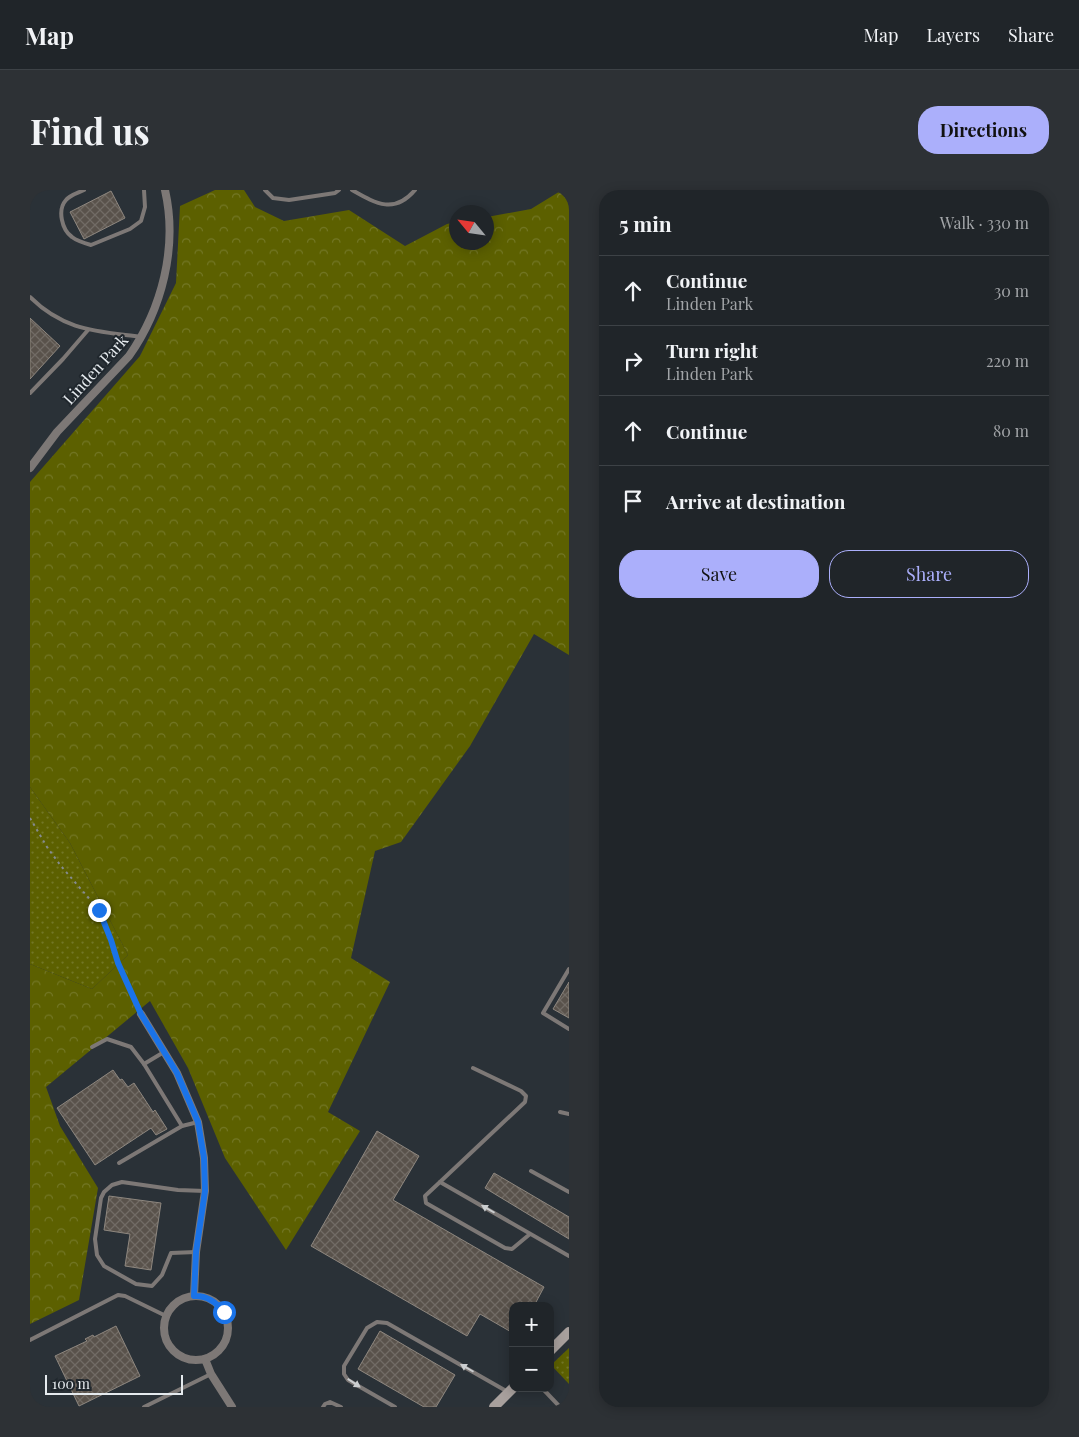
<!DOCTYPE html>
<html lang="en">
<head>
<meta charset="utf-8">
<style>
  :root { --surface:#202529; --page:#2d3135; --text:#f1f3f6; --muted:#a2a5a8; --line:#3d4246; --accent:#abaffb }
  body { margin:0; font-family:"Playfair Display",serif; background:var(--page); color:var(--text) }
  .controls { position:absolute; right:15px; bottom:15px; display:grid; overflow:hidden; border-radius:10px; box-shadow:0 2px 12px #0003 }
  .controls button { width:45px; height:45px; display:grid; place-items:center; padding:0; border:0; border-bottom:1px solid var(--line); background:var(--surface); color:var(--text); font:25px sans-serif }
  .compass { position:absolute; left:419px; top:15px; width:45px; height:45px; border-radius:50%; background:var(--surface); box-shadow:0 2px 12px #0003; rotate:299deg }
  .scale { position:absolute; left:15px; bottom:12px; width:138px; box-sizing:border-box; padding-left:5px; border:2px solid #e5eaee; border-top:0; font-size:14px; line-height:18px; white-space:nowrap; color:#e5eaee; -webkit-text-stroke:4px #20272d; paint-order:stroke }
  .stop { position:absolute; width:15px; height:15px; margin:-11px; border:4px solid #1a73e8; border-radius:50%; background:#fff }
  .stop.end { background:#1a73e8; border-color:#fff; box-shadow:0 1px 5px #0008 }
  .list { margin:0; padding:0; list-style:none }
  h2 { display:flex; justify-content:space-between; align-items:center; height:65px; margin:0; padding:0 20px; font-size:21px }
  h2 small { font-size:16px; font-weight:400; color:var(--muted) }
  .list li { display:grid; grid-template-columns:32px 1fr auto; gap:15px; align-items:center; box-sizing:border-box; height:70px; padding:0 20px; border-top:1px solid var(--line) }
  .list b { display:block; font-size:19px; white-space:nowrap }
  .list p { margin:0; font-size:16px; white-space:nowrap; color:var(--muted) }
  .list em { font-size:16px; font-style:normal; color:var(--muted) }
  .actions { display:flex; gap:10px; padding:15px 20px }
  .actions a { flex:1; padding:11px 0; border:1px solid var(--accent); border-radius:20px; text-align:center; font-size:18px; color:var(--accent) }
  .actions .main { background:var(--accent); color:#111 }
  .icon { flex:none; width:28px; height:28px; fill:none; stroke:currentColor; stroke-width:2; stroke-linecap:round; stroke-linejoin:round }
  .map { position:relative; flex:none; width:539px; height:1217px; overflow:hidden; border-radius:20px }
  header { display:flex; align-items:center; gap:30px; box-sizing:border-box; height:70px; padding:0 25px; background:var(--surface); border-bottom:1px solid var(--line) }
  header strong { font-size:24px }
  nav { display:flex; gap:28px; margin-inline-start:auto; font-size:18px }
  .intro { display:flex; align-items:center; justify-content:space-between; box-sizing:border-box; height:120px; padding:0 30px }
  h1 { margin:0; font-size:35px }
  .button { padding:12px 22px; border-radius:20px; background:var(--accent); color:#111; font-size:18px; font-weight:700 }
  main { display:flex; gap:30px; padding:0 30px }
  aside { flex:1; background:var(--surface); border-radius:20px; box-shadow:0 2px 12px #0003 }
  .map>svg:first-child { display:block }
</style>
</head>
<body>
<header>
<strong>Map</strong>
<nav><a>Map</a><a>Layers</a><a>Share</a></nav>
</header>
<div class="intro"><h1>Find us</h1><a class="button">Directions</a></div>
<main>
<div class="map">
<svg width="539" height="1217" viewBox="0 0 539 1217">
  <defs>
    <pattern id="grass-dots" width="8" height="8" patternUnits="userSpaceOnUse" patternTransform="scale(1.25)"><rect width="8" height="8" fill="#5c6000"/><path d="M2 2h.1M6 6h.1" fill="none" stroke="#737726" stroke-width="1.8" stroke-linecap="round"/></pattern>
    <pattern id="forest-crowns" width="20" height="18" patternUnits="userSpaceOnUse" patternTransform="scale(1.25)"><rect width="20" height="18" fill="#5c6000"/><path d="M2 6a3 3 0 1 1 6 0M12 15a3 3 0 1 1 6 0" fill="none" stroke="#737726"/></pattern>
    <pattern id="building-cross-hatch" width="8" height="8" patternUnits="userSpaceOnUse" patternTransform="scale(1.25)"><rect width="8" height="8" fill="#59524b"/><path d="M0 0l8 8M0 8l8-8" fill="none" stroke="#716b65"/></pattern>
  </defs>
  <rect width="100%" height="100%" fill="#2a3137"/>
  <g fill="url(#grass-dots)">
    <path d="M0,597L40,653L98,765L62,799L0,774Z"/>
    <path d="M539,1158V1194L521,1175Z"/>
  </g>
  <path fill="url(#forest-crowns)" d="M185,0H214L225,17L254,31L319,20L375,56L417,34L426,32L427,52H457V27L501,19L532,0H539V465L504,444L440,556L371,652L345,661L321,768L360,792L298,922L330,941L256,1060L195,968L158,878L120,811L16,897L30,936L68,998L49,1110L0,1134V774L62,799L98,765L40,653L0,597V292L110,166L146,93L150,16Z"/>
  <g fill="url(#building-cross-hatch)" stroke="#8e877f">
    <path d="M81,1L95,28L54,49L40,22Z"/>
    <path d="M0,128L30,156L0,189Z"/>
    <path d="M539,792V828L523,819Z"/>
    <path d="M83,880L90,890L92,889L98,897L104,893L123,922L125,920L137,939L126,945L121,938L65,975L27,918Z"/>
    <path d="M347,941L389,966L363,1010L514,1097L504,1116H483V1143L450,1124L437,1146L281,1056Z"/>
    <path d="M464,983L539,1027V1049L455,998Z"/>
    <path d="M79,1006L131,1013L121,1080L95,1076L100,1044L74,1040Z"/>
    <path d="M86,1136L110,1186L49,1216L25,1166L57,1151L55,1149L63,1145L64,1147Z"/>
    <path d="M350,1141L425,1185L406,1217H394L328,1179Z"/>
  </g>
  <g fill="none" stroke-linecap="round" stroke-linejoin="round">
    <path stroke="#858b90" stroke-width="2" stroke-dasharray="2.5 4" stroke-linecap="butt" d="M0,628L17,657L31,676L69,720L81,750L88,773L108,817"/>
    <g stroke="#7d7876" stroke-width="4">
      <path d="M54,0C48,3 40,5 36,10C27,20 32,40 42,47C47,51 54,53 61,55L100,39L111,31L115,17L114,0"/>
      <path d="M235,0L243,8L259,10L305,3L309,0"/>
      <path d="M322,0C345,13 364,25 385,0"/>
      <path d="M0,107C34,141 67,141 111,147"/>
      <path d="M0,203L33,169L58,140"/>
      <path d="M539,779L513,823L539,839"/>
      <path d="M62,857L77,849L101,857L114,874"/>
      <path d="M134,862L114,874L152,936L168,932"/>
      <path d="M530,922L539,924"/>
      <path d="M89,973L152,936"/>
      <path d="M501,981L539,1002"/>
      <path d="M410,992L495,912L496,906L491,901L443,878"/>
      <path d="M500,1044L482,1059L475,1058L396,1013L395,1006L410,992L539,1066"/>
      <path d="M166,1062L141,1063L132,1085L122,1096L106,1094L74,1076L67,1065L65,1049L71,1008L74,1002L82,995L92,992L148,1000L175,1001"/>
      <path d="M0,1150L88,1105L95,1106L136,1126"/>
      <path d="M512,1198L530,1217"/>
      <path d="M114,1217L181,1184"/>
      <path d="M293,1217L295,1214L300,1212L311,1217"/>
      <path d="M365,1217L318,1190L314,1184V1176L337,1138L347,1132L357,1133L478,1202"/>
    </g>
    <g stroke="#7d7876" stroke-width="8">
      <path d="M0,278L27,242L99,166C132,119 148,57 135,0"/>
      <path d="M111,824L147,883L168,932L174,968L175,1001L166,1062L164,1106"/>
      <circle cx="166" cy="1138" r="32"/>
      <path d="M175,1169L181,1184L202,1217"/>
    </g>
    <g stroke="#a8a09d" stroke-width="10">
      <path d="M520,1161L539,1142"/>
      <path d="M464,1217L483,1198"/>
    </g>
  </g>
  <defs><path id="oneway-solid" d="M-6-.8H1V-3.2L6.5 0L1 3.2V.8H-6Z" transform="scale(1.25)"/></defs>
  <g fill="#cbced0">
    <use href="#oneway-solid" transform="translate(458 1019) rotate(-150)"/>
    <use href="#oneway-solid" transform="translate(437 1178) rotate(-150)"/>
    <use href="#oneway-solid" transform="translate(324 1193) rotate(33)"/>
  </g>
  <g fill="none" stroke-linecap="round" stroke-linejoin="round">
    <path stroke="#1a73e8" stroke-width="6" d="M69,720L81,750L88,773L111,824L147,883L168,932L174,968L175,1001L166,1062L164,1106C177,1105 186,1112 194,1122"/>
  </g>
  <g text-anchor="middle" dominant-baseline="central" stroke-width="4" stroke-linejoin="round" paint-order="stroke">
    <g font-size="16" fill="#e5eaee" stroke="#20272d">
      <text transform="translate(65 179) rotate(-48)">Linden Park</text>
    </g>
  </g>
</svg>
<div class="controls">
<button>+</button>
<button>−</button>
</div>
<svg class="compass" viewBox="-18 -18 36 36"><path d="M0-13l5 13h-10z" fill="#e53935"/><path d="M0 13l5-13h-10z" fill="#a2a5a8"/></svg>
<div class="scale">100 m</div>
<div class="stop" style="left:194px;top:1122px"></div>
<div class="stop end" style="left:69px;top:720px"></div>
</div>
<aside>
<h2>5 min<small>Walk · 330 m</small></h2>
<ul class="list">
<li><svg class="icon" aria-label="ahead" viewBox="0 0 24 24"><path d="M12 20V5M6 11l6-6 6 6"/></svg><div><b>Continue</b><p>Linden Park</p></div><em>30 m</em></li>
<li><svg class="icon" aria-label="right" viewBox="0 0 24 24"><path d="M7 20v-9h11M14 6l5 5-5 5"/></svg><div><b>Turn right</b><p>Linden Park</p></div><em>220 m</em></li>
<li><svg class="icon" aria-label="ahead" viewBox="0 0 24 24"><path d="M12 20V5M6 11l6-6 6 6"/></svg><div><b>Continue</b></div><em>80 m</em></li>
<li><svg class="icon" aria-label="arrive" viewBox="0 0 24 24"><path d="M6 21V4h12l-3 4 3 4H6"/></svg><div><b>Arrive at destination</b></div></li>
</ul>
<div class="actions"><a class="main">Save</a><a>Share</a></div>
</aside>
</main>
</body>
</html>
